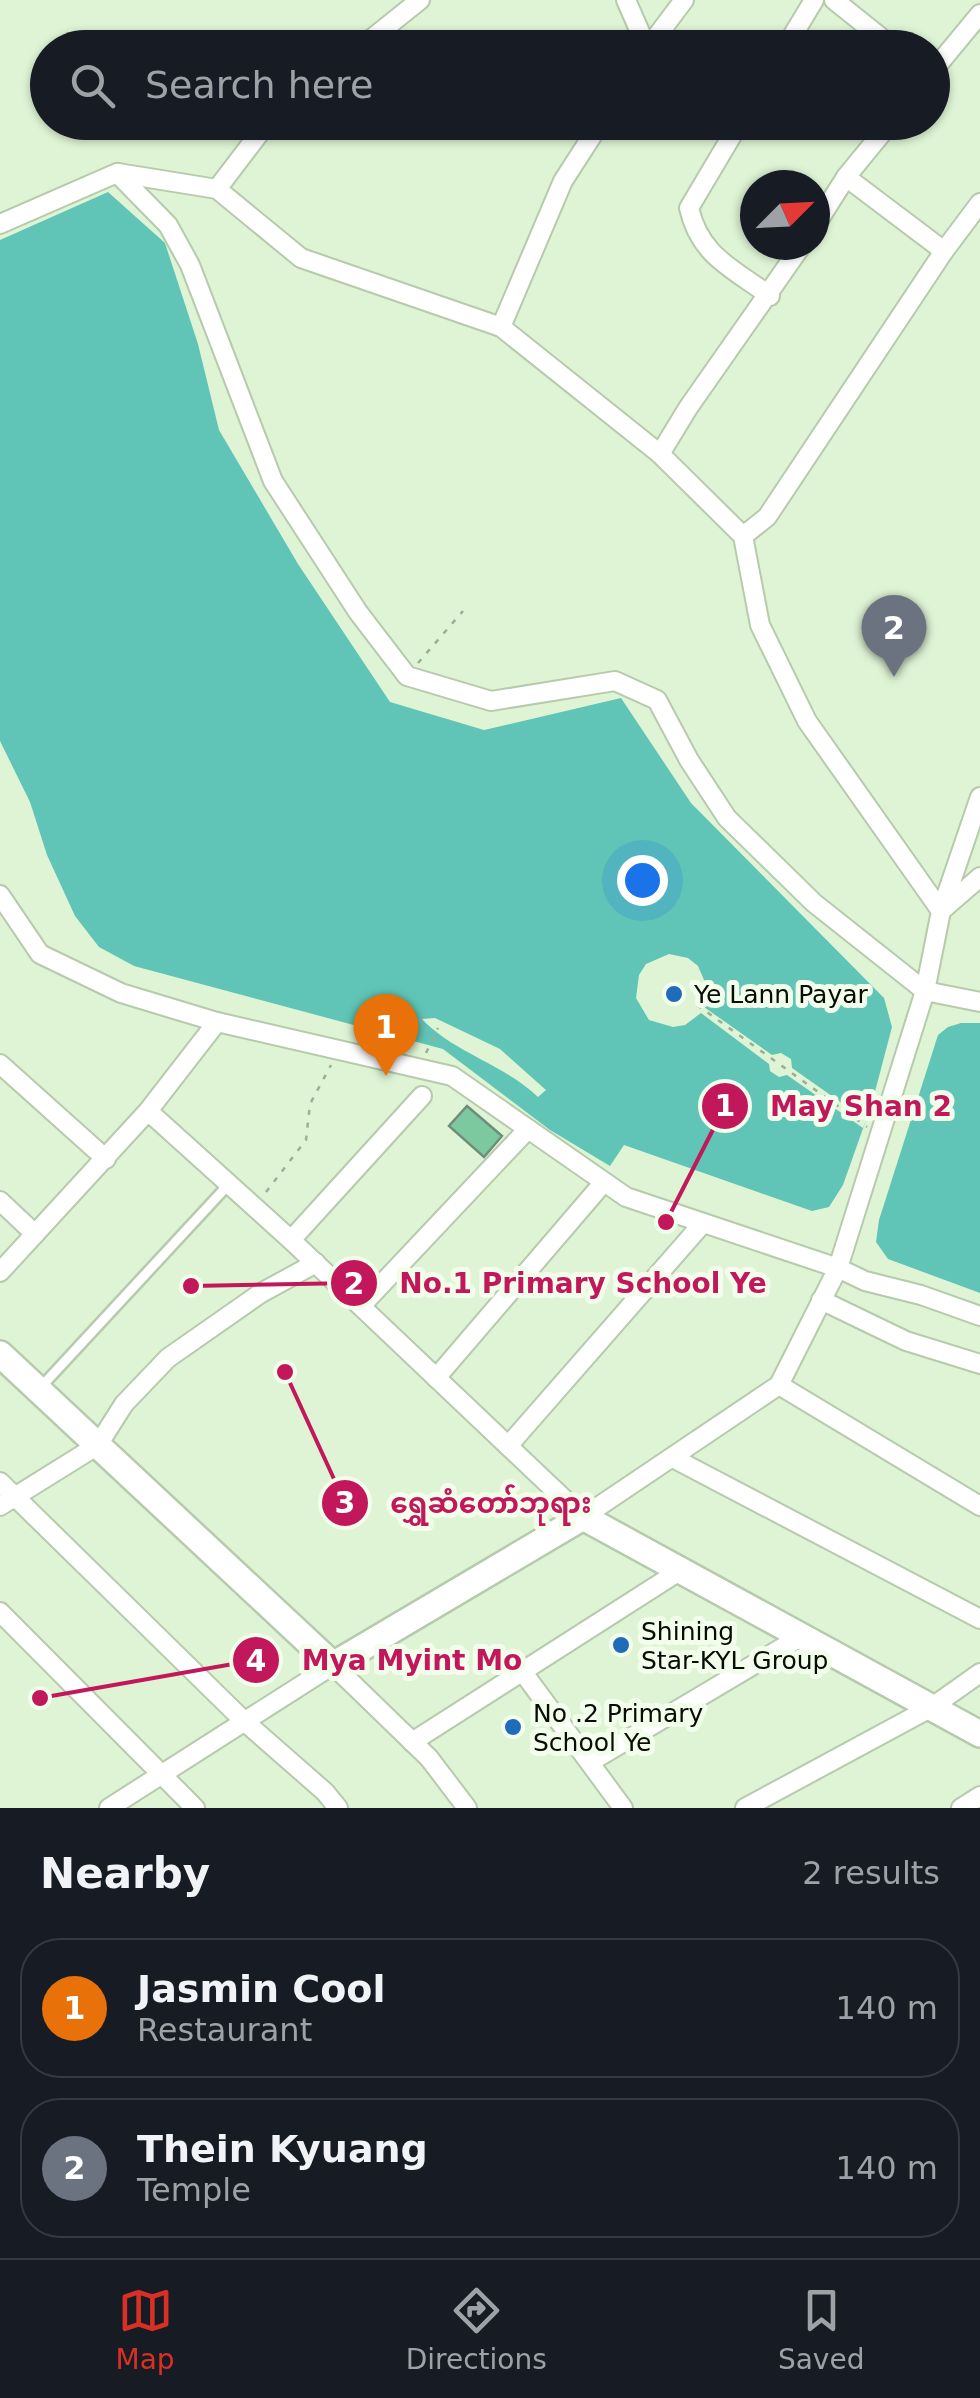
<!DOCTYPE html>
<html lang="en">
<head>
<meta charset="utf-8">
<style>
  :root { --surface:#171b24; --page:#242831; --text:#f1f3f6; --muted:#9ea1a6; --line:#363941; --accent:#d93025 }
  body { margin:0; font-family:"DejaVu Sans","Noto Sans Myanmar",sans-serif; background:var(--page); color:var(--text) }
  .compass { position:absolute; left:740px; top:170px; width:90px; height:90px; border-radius:50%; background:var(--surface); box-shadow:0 2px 8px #0004; rotate:66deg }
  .you { position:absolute; left:642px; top:880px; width:35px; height:35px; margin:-25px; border:8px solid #fff; border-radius:50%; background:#1a73e8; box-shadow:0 0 0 15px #1a73e833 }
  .badge { display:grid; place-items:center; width:65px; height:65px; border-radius:50%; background:var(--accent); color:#fff; font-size:32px; font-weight:700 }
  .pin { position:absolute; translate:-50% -82px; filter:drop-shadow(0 2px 5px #0008) }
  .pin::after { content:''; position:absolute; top:52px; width:35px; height:30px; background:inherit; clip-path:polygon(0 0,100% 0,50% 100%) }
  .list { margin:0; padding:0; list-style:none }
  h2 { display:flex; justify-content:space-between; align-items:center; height:130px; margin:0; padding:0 40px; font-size:42px }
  h2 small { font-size:32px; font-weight:400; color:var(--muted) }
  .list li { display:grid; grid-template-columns:65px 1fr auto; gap:30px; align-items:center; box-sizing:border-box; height:140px; margin:0 20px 20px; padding:0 20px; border:2px solid var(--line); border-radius:40px }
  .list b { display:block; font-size:38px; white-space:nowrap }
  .list p { margin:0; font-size:32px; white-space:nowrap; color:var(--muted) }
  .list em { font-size:32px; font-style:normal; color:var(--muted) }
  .icon { flex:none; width:55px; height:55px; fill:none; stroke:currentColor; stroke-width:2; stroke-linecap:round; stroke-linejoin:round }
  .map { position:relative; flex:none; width:980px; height:1808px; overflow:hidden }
  .search { position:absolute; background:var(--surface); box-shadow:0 2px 8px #0004; left:30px; right:30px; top:30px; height:110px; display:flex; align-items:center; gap:25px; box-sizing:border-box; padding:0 35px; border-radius:55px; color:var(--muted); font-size:38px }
  .sheet { height:450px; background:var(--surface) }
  nav { display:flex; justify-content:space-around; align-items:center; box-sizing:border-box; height:140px; border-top:2px solid var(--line); background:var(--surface); font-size:28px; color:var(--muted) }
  nav a { display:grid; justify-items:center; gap:5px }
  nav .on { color:var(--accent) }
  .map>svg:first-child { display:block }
</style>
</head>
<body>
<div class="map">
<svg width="980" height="1808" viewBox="0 0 980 1808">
  <rect width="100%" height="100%" fill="#dff4d5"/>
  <g fill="#60c5b6" fill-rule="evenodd">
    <path d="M108,192L165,243L198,344L219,430L298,564L390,702L484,730L621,698L691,803L884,998L892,1027L872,1103L843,1185L829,1207L812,1211L624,1145L610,1166L550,1130L443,1049L134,966L99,947L75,916L47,855L30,802L0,741V240ZM435,1018L500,1049L546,1090L538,1097C504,1064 454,1053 422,1019Z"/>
    <path d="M961,1023H980V1293L888,1259L876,1242L879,1220L938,1035L948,1027Z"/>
  </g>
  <path fill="#dff4d5" d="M669,954L688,958L698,966L708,989L704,1007L772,1055L781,1053L791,1059L792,1068L866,1120L863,1128L787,1075L779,1077L770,1071L769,1064L701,1013L685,1025L673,1027L649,1020L636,998L639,975L646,964Z"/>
  <path fill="#7dc99f" stroke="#6e8e7b" stroke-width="2.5" d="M467,1106L502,1136L484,1157L449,1126Z"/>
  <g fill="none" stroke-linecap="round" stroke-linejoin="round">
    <defs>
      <path id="lane" d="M41,1387L229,1184"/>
      <g id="street">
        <path d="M626,0L647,48"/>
        <path d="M834,0L894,48"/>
        <path d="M360,48L420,0"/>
        <path d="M648,48L684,0"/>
        <path d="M785,48L814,0"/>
        <path d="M932,72L980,14"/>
        <path d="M740,122L689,208C700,256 732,268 770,296"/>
        <path d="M118,173L217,189L268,122"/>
        <path d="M846,177L944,251"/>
        <path d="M0,224L117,173L168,225L190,265L273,481L358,612L407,676L491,701L615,681L657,700L689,760L727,818L814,903L925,991L980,1002"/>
        <path d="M815,226L846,177L891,122"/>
        <path d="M501,327L563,181L601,122"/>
        <path d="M660,454L688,408L802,245"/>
        <path d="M743,536L767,517L944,251L980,203"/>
        <path d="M0,895L40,954L121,993L217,1022L148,1111L0,1272"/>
        <path d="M942,910L980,877"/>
        <path d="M941,911L980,797"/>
        <path d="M217,1022L452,1076L626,1197L838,1268L865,1281L921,1295L980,1316"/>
        <path d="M0,1064L106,1159"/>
        <path d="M148,1111L291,1240L583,1517L779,1385L838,1268L925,991L941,911L807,721L760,625L743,536L660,454L501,327L301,258L217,189"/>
        <path d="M0,1201L35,1234"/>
        <path d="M291,1240L422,1096"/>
        <path d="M821,1300L906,1341L980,1364"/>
        <path d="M361,1306L528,1129"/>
        <path d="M436,1378L604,1182"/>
        <path d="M779,1385L980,1506"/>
        <path d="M508,1446L703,1223"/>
        <path d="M673,1458L980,1619"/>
        <path d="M0,1482L244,1721L325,1792L338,1808"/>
        <path d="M0,1506L98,1445L124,1404L168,1358L261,1293L316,1263"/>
        <path d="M0,1612L195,1808"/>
        <path d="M522,1671L623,1808"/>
        <path d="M412,1742L681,1570"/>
        <path d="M590,1762L802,1636"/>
        <path d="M109,1808L333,1665L429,1758L467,1808"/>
        <path d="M745,1808L932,1707L980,1673"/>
        <path d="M961,1808L980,1796"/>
      </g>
      <path id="secondary" d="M0,1354L333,1665L583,1517L980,1734"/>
    </defs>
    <use href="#lane" stroke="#b6caac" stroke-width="14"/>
    <use href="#street" stroke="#b6caac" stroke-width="22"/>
    <use href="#secondary" stroke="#b6caac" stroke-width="30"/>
    <g stroke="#9eae96" stroke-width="2.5" stroke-dasharray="5 8" stroke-linecap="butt">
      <path d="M418,663L463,611"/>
      <path d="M697,1005L867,1127"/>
      <path d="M426,1053L438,1028"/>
      <path d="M266,1192L306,1140L310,1104L331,1065"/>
    </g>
    <use href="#lane" stroke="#fff" stroke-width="9"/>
    <use href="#street" stroke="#fff" stroke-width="18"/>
    <use href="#secondary" stroke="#fff" stroke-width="25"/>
  </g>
  <g fill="#206bba" stroke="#f2feeb" stroke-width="4">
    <circle cx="674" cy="994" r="10"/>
    <circle cx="621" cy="1645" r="10"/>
    <circle cx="513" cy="1727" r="10"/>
  </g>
  <g text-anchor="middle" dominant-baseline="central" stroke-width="10" stroke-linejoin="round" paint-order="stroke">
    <g font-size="25" fill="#070d04" stroke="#f2feeb" text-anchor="start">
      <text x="694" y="994">Ye Lann Payar</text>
      <text x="641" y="1631">Shining<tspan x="641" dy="29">Star-KYL Group</tspan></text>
      <text x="533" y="1713">No .2 Primary<tspan x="533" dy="29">School Ye</tspan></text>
    </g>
  </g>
  <path fill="none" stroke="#c2185b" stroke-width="4" d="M666 1222L725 1106M191 1286L354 1283M285 1372L345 1503M40 1698L256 1660"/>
  <g fill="#c2185b" stroke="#f2feeb" stroke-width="4">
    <circle cx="666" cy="1222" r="10"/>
    <circle cx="191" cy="1286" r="10"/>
    <circle cx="285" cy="1372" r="10"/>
    <circle cx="40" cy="1698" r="10"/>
    <circle cx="725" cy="1106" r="25"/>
    <circle cx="354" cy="1283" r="25"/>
    <circle cx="345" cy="1503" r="25"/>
    <circle cx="256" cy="1660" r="25"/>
  </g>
  <g font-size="30" text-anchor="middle" font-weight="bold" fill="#fff">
    <text x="725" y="1116">1</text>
    <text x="354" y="1294">2</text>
    <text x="345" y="1513">3</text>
    <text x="256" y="1671">4</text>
  </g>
  <g font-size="28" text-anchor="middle" font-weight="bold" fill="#c2185b" stroke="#f2feeb" stroke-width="10" stroke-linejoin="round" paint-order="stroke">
    <text x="861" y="1116">May Shan 2</text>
    <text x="583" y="1293">No.1 Primary School Ye</text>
    <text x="491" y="1513">ရွှေဆံတော်ဘုရား</text>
    <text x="412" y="1670">Mya Myint Mo</text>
  </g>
</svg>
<svg class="compass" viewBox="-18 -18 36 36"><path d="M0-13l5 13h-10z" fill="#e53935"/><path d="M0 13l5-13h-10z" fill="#9ea1a6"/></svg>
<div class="you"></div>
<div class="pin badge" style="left:386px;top:1076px;background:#e8710a">1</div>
<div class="pin badge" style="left:894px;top:677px;background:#6b7280">2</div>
<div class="search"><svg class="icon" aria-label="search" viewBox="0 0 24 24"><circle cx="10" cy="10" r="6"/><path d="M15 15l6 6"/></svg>Search here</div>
</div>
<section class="sheet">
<h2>Nearby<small>2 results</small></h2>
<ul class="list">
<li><span class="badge" style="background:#e8710a">1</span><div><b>Jasmin Cool</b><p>Restaurant</p></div><em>140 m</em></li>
<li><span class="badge" style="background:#6b7280">2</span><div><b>Thein Kyuang</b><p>Temple</p></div><em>140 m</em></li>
</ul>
</section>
<nav>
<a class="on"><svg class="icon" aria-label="map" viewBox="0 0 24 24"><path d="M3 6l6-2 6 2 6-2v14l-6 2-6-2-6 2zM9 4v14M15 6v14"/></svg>Map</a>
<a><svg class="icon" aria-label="directions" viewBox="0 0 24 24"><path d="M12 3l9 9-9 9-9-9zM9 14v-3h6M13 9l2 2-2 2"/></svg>Directions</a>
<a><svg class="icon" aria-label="saved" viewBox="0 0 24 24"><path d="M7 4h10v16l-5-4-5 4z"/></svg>Saved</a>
</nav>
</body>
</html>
